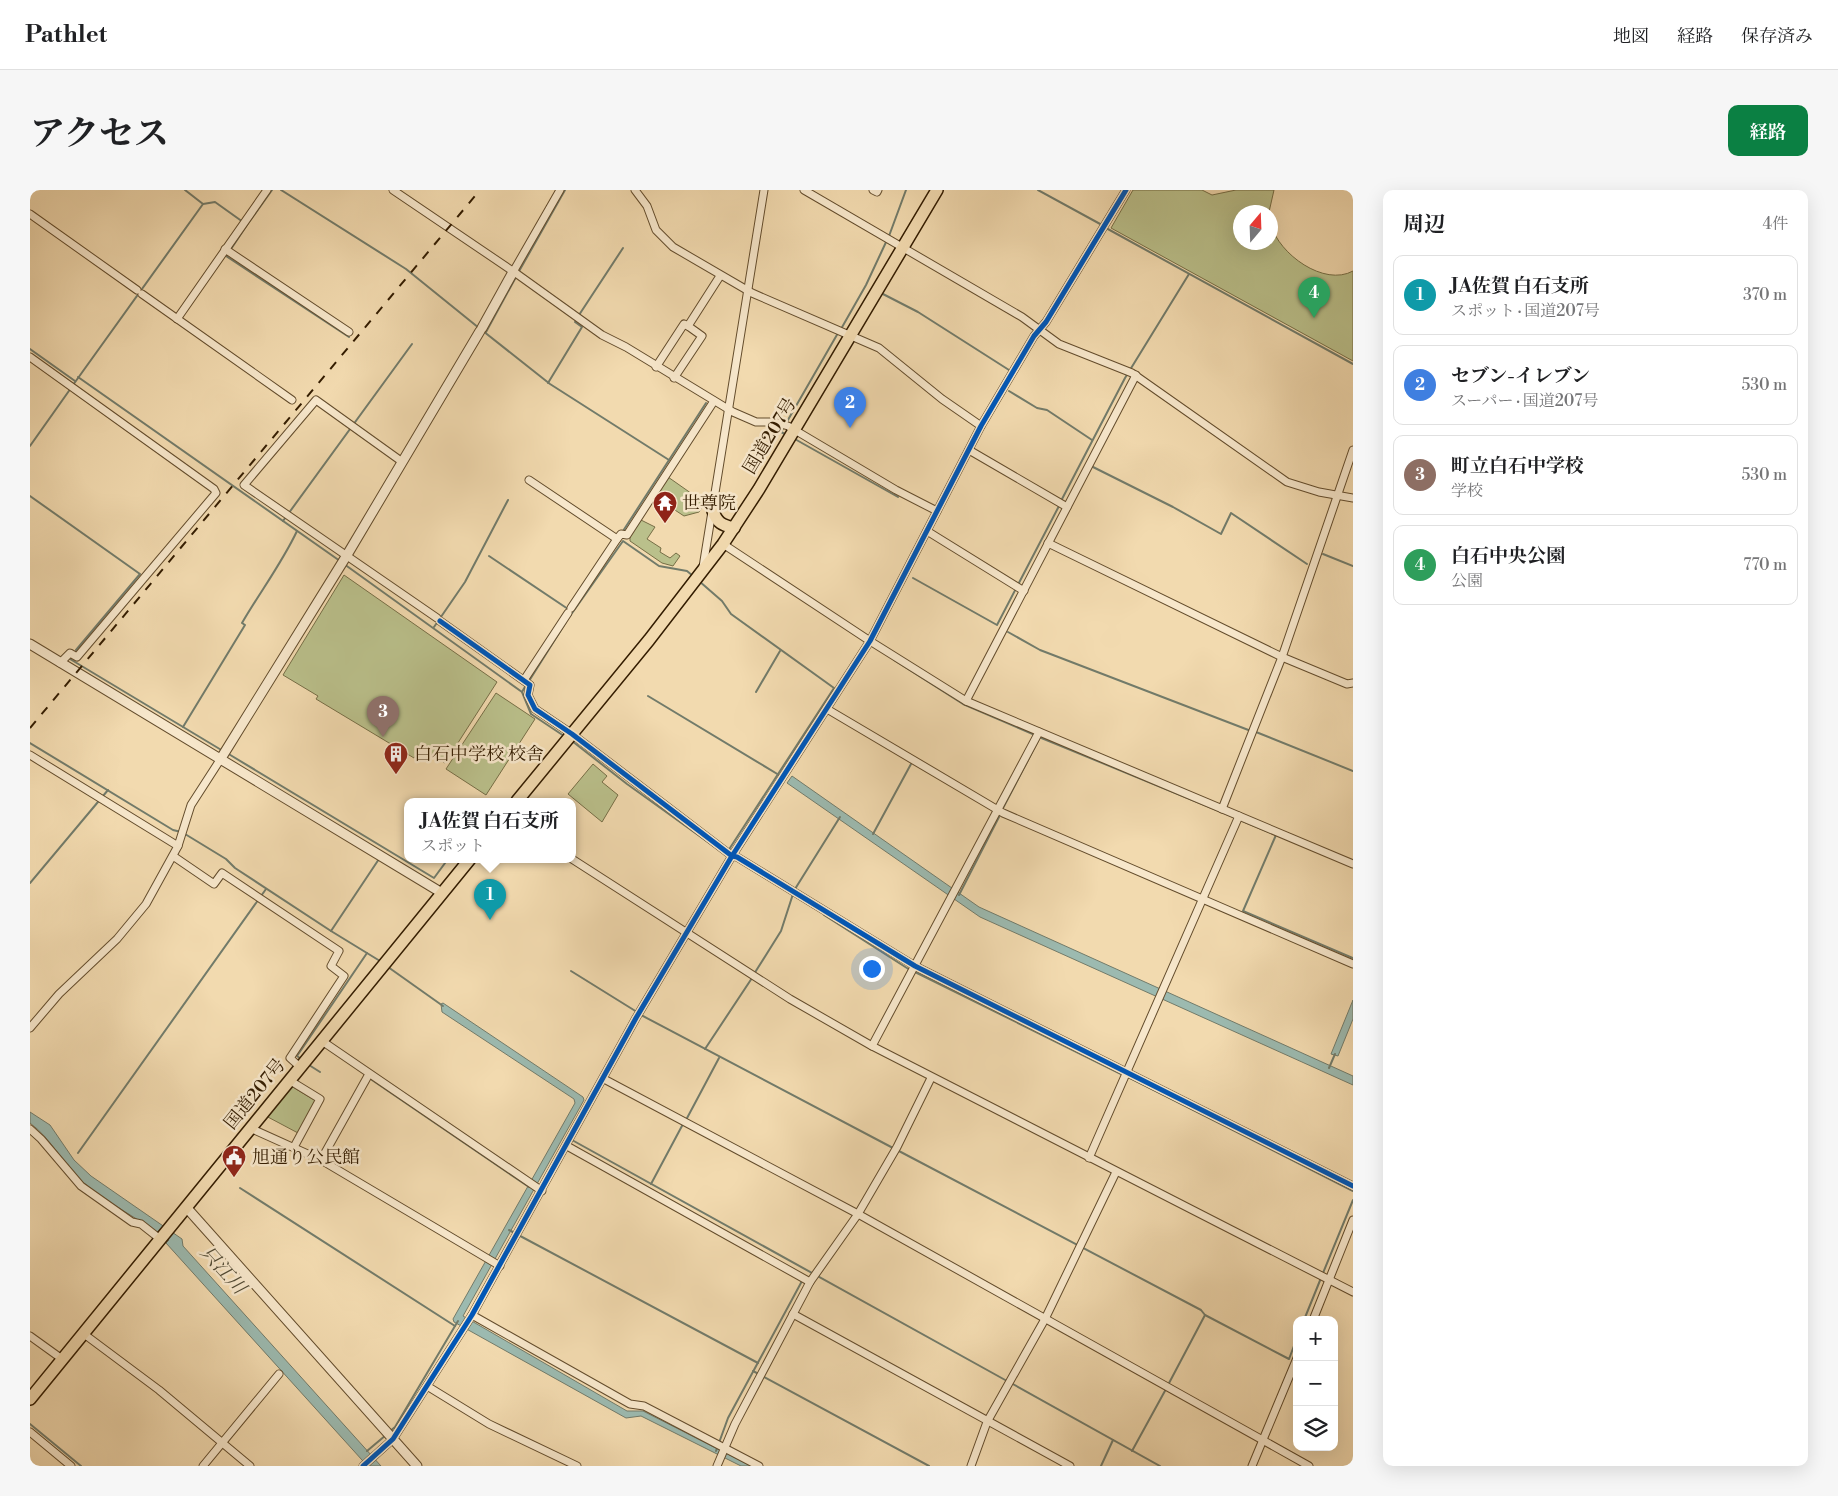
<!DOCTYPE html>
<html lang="ja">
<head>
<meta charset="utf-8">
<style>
  :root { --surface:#fff; --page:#f6f6f6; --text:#202124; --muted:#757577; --line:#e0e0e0; --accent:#0b8043 }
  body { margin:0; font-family:"Libre Bodoni","Noto Serif JP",serif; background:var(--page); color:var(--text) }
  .controls { position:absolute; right:15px; bottom:15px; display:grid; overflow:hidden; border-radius:10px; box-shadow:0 5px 20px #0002 }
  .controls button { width:45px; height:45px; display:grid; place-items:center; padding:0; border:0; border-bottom:1px solid var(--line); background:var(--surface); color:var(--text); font:25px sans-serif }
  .compass { position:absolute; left:1203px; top:15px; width:45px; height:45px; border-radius:50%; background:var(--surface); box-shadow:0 5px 20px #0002; rotate:19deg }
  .you { position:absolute; left:841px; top:778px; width:18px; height:18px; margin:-12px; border:4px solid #fff; border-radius:50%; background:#1a73e8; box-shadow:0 0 0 8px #1a73e833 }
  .badge { display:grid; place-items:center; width:32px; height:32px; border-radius:50%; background:var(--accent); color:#fff; font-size:16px; font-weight:700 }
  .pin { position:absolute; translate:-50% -41px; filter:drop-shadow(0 1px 2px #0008) }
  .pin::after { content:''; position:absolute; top:26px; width:18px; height:15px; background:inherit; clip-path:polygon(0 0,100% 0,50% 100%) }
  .popup { position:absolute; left:374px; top:608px; width:172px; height:65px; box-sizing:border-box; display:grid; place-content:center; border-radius:10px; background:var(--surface); filter:drop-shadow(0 1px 4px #0005); font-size:16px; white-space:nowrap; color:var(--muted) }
  .popup b { font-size:19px; color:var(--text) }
  .popup::after { content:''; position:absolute; left:50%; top:100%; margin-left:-10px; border:10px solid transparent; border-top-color:var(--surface) }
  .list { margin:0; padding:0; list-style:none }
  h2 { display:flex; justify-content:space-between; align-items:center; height:65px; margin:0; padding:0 20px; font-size:21px }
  h2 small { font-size:16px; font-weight:400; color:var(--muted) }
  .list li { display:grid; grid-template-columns:32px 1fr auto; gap:15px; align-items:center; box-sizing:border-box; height:80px; margin:0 10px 10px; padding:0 10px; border:1px solid var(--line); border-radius:10px }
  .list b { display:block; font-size:19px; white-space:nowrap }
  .list p { margin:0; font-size:16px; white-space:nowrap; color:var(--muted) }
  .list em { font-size:16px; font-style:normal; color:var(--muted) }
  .icon { flex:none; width:28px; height:28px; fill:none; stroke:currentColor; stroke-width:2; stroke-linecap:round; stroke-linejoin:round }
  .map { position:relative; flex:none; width:1323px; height:1276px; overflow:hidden; border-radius:10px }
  header { display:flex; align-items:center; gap:30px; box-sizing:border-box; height:70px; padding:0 25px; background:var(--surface); border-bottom:1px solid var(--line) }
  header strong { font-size:24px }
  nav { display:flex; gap:28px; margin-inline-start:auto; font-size:18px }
  .intro { display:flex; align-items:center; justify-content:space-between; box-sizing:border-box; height:120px; padding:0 30px }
  h1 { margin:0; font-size:35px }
  .button { padding:12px 22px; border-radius:10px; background:var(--accent); color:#fff; font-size:18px; font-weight:700 }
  main { display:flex; gap:30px; padding:0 30px }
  aside { flex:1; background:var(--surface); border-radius:10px; box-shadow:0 5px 20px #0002 }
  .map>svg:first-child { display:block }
</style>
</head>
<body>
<header>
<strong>Pathlet</strong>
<nav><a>地図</a><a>経路</a><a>保存済み</a></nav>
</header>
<div class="intro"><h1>アクセス</h1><a class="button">経路</a></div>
<main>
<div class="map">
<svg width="1323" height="1276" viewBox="0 0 1323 1276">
  <rect width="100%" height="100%" fill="#f2daaf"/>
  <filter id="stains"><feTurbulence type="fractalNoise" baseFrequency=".004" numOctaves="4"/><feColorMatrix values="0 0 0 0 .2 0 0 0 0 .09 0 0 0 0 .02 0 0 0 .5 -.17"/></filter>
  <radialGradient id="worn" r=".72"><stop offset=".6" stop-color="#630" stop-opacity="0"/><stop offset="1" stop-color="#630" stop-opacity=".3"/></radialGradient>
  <g fill="#bac08b" stroke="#766e46">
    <path d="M1103,0H1172L1182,5L1206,0H1244L1239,22H1210V52H1240L1241,35C1249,64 1294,97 1323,81V171L1081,38Z"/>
    <path d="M638,287L675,313L669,322L654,326L625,307Z"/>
    <path d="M611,330L625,337L617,349L631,358L630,362L640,368L646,363L650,366L643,376L632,373L600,351V346Z"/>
    <path d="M314,385L467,492L415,573L391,558L384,568L286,509L288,506L253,485Z"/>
    <path d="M466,503L505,529L456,605L416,579Z"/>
    <path d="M563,574L577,586L572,592L588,605L572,632L538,604Z"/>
    <path d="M261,896L286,911L268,943L236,926Z"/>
  </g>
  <g fill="#9cbab0" stroke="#727b6a">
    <path d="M762,586L949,717L1323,886V895L950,727L757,593Z"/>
    <path d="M1323,810V829L1308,866L1301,864Z"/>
    <path d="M413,813L553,907L554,910L433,1126L597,1221H613L721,1276H711L611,1226L596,1228L424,1132L423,1129L545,913L544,909L412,822L411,814Z"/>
    <path d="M0,922L20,935L44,970L61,986L152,1049L153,1056L351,1276H337L332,1270L136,1053L139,1050C111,1030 80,1015 54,993C33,975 22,949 0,933Z"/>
  </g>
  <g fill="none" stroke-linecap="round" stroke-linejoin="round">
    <g stroke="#727b6a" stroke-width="2">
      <path d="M251,0L376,79L449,138"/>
      <path d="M1008,0L1072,35"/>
      <path d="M173,14L185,12L213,32"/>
      <path d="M217,35L242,0"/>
      <path d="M1076,38L1323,174"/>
      <path d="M859,46L876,0"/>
      <path d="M201,59L217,35"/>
      <path d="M198,63L196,66L319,147"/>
      <path d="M488,83L535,0"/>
      <path d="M851,103L888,122L979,180"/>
      <path d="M549,125L593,58"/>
      <path d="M811,139L836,95L857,50"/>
      <path d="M453,141L520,194L639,270"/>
      <path d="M456,142L486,87"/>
      <path d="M0,159L45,191"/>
      <path d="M48,187L310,371"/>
      <path d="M518,193L552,137L545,132L547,129"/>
      <path d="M43,195L173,14L155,0"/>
      <path d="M979,201L1007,218L1017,220L1062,250"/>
      <path d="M757,245L751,242L808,143"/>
      <path d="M763,248L868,307"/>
      <path d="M0,256L41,198"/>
      <path d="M1061,276L1143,317L1191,344L1201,323L1277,374"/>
      <path d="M0,306L110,384L46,460"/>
      <path d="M1031,311L1095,188L1159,84"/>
      <path d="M253,331L382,154"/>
      <path d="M593,341L676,213"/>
      <path d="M1293,364L1323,376"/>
      <path d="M459,366L538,419"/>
      <path d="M314,374L492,502L501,524L534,546"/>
      <path d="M883,388L967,435L1029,316"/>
      <path d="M669,391L692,411L701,424L804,498L698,661"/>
      <path d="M540,426L593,351L629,376L657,381L663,386"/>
      <path d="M404,437L435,392L478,310"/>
      <path d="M978,442L1010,460L1221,541"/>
      <path d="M40,469L193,561"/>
      <path d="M864,470L933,514L1005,545"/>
      <path d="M499,491L536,432"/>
      <path d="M492,502L496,495"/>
      <path d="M726,502L750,461"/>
      <path d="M618,506L749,585"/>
      <path d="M153,537L215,435L212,433C230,402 252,373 267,341"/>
      <path d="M1226,542L1323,581"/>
      <path d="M1009,547L1206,628"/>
      <path d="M542,551L597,594L696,665"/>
      <path d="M0,553L143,640L151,642"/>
      <path d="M197,563L404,688L418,669"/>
      <path d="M972,620L1010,547"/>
      <path d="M1210,630L1246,645L1213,721L1323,768"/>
      <path d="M155,644L196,669L205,678L301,741L349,669"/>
      <path d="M843,644L881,574"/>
      <path d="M0,693L78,600"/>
      <path d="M765,699L810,627"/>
      <path d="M929,705L970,625"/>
      <path d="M794,725L880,780"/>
      <path d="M301,741L350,771"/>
      <path d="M358,777L413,816"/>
      <path d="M541,781L607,822"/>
      <path d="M885,782L1093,885"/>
      <path d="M724,784L751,741L763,704"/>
      <path d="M611,825L863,958"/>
      <path d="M675,859L722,788"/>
      <path d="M271,869L267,866L337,763"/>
      <path d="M279,875L290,882"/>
      <path d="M1299,878L1305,864"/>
      <path d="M1098,887L1323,1001"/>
      <path d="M342,890L499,997"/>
      <path d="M656,930L689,868"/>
      <path d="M542,950L977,1191"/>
      <path d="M867,960L1171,1120L1175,1125"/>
      <path d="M48,963L236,699"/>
      <path d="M621,994L653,934"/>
      <path d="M210,998L425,1136"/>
      <path d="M479,1040L728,1173"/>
      <path d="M1293,1083L1323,1010"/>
      <path d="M1274,1130L1291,1088"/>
      <path d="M723,1181L899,1276"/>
      <path d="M981,1193L1130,1276"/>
      <path d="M1138,1195L1175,1125L1259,1169L1267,1148"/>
      <path d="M0,1234L51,1276"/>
      <path d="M359,1242L365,1237L428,1131"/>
      <path d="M337,1261L356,1245"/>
      <path d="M686,1261L698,1228L772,1091"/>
      <path d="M1102,1261L1136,1199"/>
      <path d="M1071,1276L1083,1250"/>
    </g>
    <defs>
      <g id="minor">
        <path d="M363,0L487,84L572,145L596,157L703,222L726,232H744L758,236L866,300L907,321"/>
        <path d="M605,0L617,16L626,40L643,57L722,103L849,158L912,209L951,236"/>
        <path d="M774,0L992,127L1029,154L1102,183L1257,292L1289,302L1323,308"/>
        <path d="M843,0L847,2L848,0"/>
        <path d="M0,24L107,100"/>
        <path d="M195,59L319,142"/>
        <path d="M483,82L530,0"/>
        <path d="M112,104L262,210"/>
        <path d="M147,129L237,0"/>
        <path d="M0,167L184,299L186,303L47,467L40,463L30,473"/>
        <path d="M626,177L654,134L658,136"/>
        <path d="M644,188L672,146L658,136L690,86"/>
        <path d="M939,260L1037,317"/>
        <path d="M371,271L286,210L214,295L407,428"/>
        <path d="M499,290L587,349"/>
        <path d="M897,341L994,401"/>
        <path d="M1018,353L1252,467L1317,494L1323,493"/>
        <path d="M693,354L840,451L936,511L1323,674"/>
        <path d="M673,377L734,0"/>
        <path d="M541,418L587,349L591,344L597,345L684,211"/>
        <path d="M410,431L500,495L498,505L505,519L542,544L702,666L707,667L885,776L1323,996"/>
        <path d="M494,490L538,423"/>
        <path d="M936,511L1106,185"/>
        <path d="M797,519L973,623L1323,774"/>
        <path d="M0,565L148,656"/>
        <path d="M1192,619L1252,467L1323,260"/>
        <path d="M143,666L184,694L192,683L309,761L301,776L314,786L260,868L270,877"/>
        <path d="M542,669L760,809L842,856L1323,1102"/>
        <path d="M0,838L29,804L87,749L116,714L148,656L161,615L190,570"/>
        <path d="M292,851L512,1001"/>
        <path d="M842,856L1009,542"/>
        <path d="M574,889L828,1024L1279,1276"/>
        <path d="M259,890L290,909L264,957"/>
        <path d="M220,938L291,970L470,1076"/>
        <path d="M0,939L11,949L51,996L102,1032L111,1034L130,1049"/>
        <path d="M537,956L780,1092"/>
        <path d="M1059,968L1209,626"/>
        <path d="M291,970L339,884"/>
        <path d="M763,1124L1040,1276"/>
        <path d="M442,1125L600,1214L614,1216L729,1276"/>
        <path d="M1283,1130L1323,1030"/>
        <path d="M54,1144L129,1200L220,1276"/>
        <path d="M0,1146L32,1169"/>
        <path d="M397,1196L459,1234L547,1276"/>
        <path d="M0,1242L41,1276"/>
        <path d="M173,1276L249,1184"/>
        <path d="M333,1276L363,1249L442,1125L606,828L702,666L840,451L951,236L1004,146L1016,132L1096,0"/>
        <path d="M687,1276L705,1234L780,1092L828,1024L867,957L901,888"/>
        <path d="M941,1276L957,1232L1015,1129L1086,982"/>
        <path d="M1222,1276L1267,1168"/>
      </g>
      <g id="tertiary">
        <path d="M452,138L483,82"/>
        <path d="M0,454L412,703"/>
        <path d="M190,570L317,365L450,141"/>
        <path d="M156,1017L387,1276"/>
      </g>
      <g id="trunk">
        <path d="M683,321C687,333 692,335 704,338"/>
        <path d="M487,611L619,450L693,354L729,299L907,0"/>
        <path d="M0,1209L440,669"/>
      </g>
    </defs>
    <use href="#minor" stroke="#634c2c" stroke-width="9"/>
    <use href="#tertiary" stroke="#634c2c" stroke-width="11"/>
    <use href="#trunk" stroke="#331c00" stroke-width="14"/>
    <use href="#minor" stroke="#f7e7cb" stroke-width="7"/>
    <use href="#tertiary" stroke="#f7e7cb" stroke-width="9"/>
    <use href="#trunk" stroke="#f2daaf" stroke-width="11"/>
    <path stroke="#331c00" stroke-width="2" stroke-dasharray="9 9" stroke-linecap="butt" d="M0,538L450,0"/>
    <defs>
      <g id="cycleway">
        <path d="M410,431L500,495L498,505L505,519L542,544L702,666L707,667L885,776L1323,996"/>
        <path d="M333,1276L363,1249L442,1125L606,828L702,666L840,451L951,236L1004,146L1016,132L1096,0"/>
      </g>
    </defs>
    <use href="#cycleway" stroke="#f7e7cb" stroke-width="8"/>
    <use href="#cycleway" stroke="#0057b8" stroke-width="5"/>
  </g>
  <defs>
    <symbol id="temple-pin" viewBox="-11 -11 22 30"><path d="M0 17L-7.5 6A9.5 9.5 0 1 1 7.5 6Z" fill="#8f2418" stroke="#f7e7cb"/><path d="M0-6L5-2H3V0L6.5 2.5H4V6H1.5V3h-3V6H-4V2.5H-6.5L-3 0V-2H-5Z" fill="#fff"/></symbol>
    <symbol id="building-pin" viewBox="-11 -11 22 30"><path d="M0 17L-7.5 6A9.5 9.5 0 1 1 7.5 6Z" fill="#8f2418" stroke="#f7e7cb"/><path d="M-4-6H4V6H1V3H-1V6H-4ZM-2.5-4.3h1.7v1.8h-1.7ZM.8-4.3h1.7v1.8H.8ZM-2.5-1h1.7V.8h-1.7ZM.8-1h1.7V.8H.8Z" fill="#fff"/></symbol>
    <symbol id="civic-pin" viewBox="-11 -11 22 30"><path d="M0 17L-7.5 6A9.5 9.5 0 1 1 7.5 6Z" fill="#8f2418" stroke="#f7e7cb"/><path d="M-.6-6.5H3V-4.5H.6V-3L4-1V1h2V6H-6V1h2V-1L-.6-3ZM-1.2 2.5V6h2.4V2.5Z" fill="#fff"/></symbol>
  </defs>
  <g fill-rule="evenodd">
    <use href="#temple-pin" x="621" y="299" width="28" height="38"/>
    <use href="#building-pin" x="352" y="550" width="28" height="38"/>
    <use href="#civic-pin" x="190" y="953" width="28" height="38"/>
  </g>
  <g text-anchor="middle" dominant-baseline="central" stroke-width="5" stroke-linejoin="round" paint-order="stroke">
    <g font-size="18" fill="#331c00" stroke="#f7e7cb">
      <text transform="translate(740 246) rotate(-59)">国道207号</text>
      <text transform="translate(225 904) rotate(-51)">国道207号</text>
    </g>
    <g font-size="18" fill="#331c00" stroke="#f7e7cb" text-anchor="start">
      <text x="652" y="313">世尊院</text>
      <text x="384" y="564">白石中学校 校舎</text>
      <text x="222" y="967">旭通り公民館</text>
    </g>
    <g font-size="19" font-style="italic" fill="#524b35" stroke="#f7e7cb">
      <text transform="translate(193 1080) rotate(48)">只江川</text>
    </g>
  </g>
  <rect width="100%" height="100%" filter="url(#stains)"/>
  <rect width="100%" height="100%" fill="url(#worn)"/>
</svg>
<div class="controls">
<button>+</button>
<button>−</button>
<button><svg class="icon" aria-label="layers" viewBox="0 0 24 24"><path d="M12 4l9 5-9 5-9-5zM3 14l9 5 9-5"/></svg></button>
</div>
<svg class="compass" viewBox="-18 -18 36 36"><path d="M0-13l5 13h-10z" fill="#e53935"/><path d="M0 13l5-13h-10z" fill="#757577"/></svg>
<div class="you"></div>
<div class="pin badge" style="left:460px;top:730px;background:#0f9aa8">1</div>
<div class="popup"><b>JA佐賀 白石支所</b>スポット</div>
<div class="pin badge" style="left:820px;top:238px;background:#3f7fe0">2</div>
<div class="pin badge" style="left:353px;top:547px;background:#8d6e63">3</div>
<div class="pin badge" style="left:1284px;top:128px;background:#2e9e5b">4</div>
</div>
<aside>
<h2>周辺<small>4件</small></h2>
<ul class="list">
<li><span class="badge" style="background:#0f9aa8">1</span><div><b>JA佐賀 白石支所</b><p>スポット · 国道207号</p></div><em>370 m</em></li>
<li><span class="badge" style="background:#3f7fe0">2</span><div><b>セブン-イレブン</b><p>スーパー · 国道207号</p></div><em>530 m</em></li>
<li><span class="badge" style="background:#8d6e63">3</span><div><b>町立白石中学校</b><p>学校</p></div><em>530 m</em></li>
<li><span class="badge" style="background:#2e9e5b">4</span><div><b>白石中央公園</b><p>公園</p></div><em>770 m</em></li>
</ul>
</aside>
</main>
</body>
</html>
